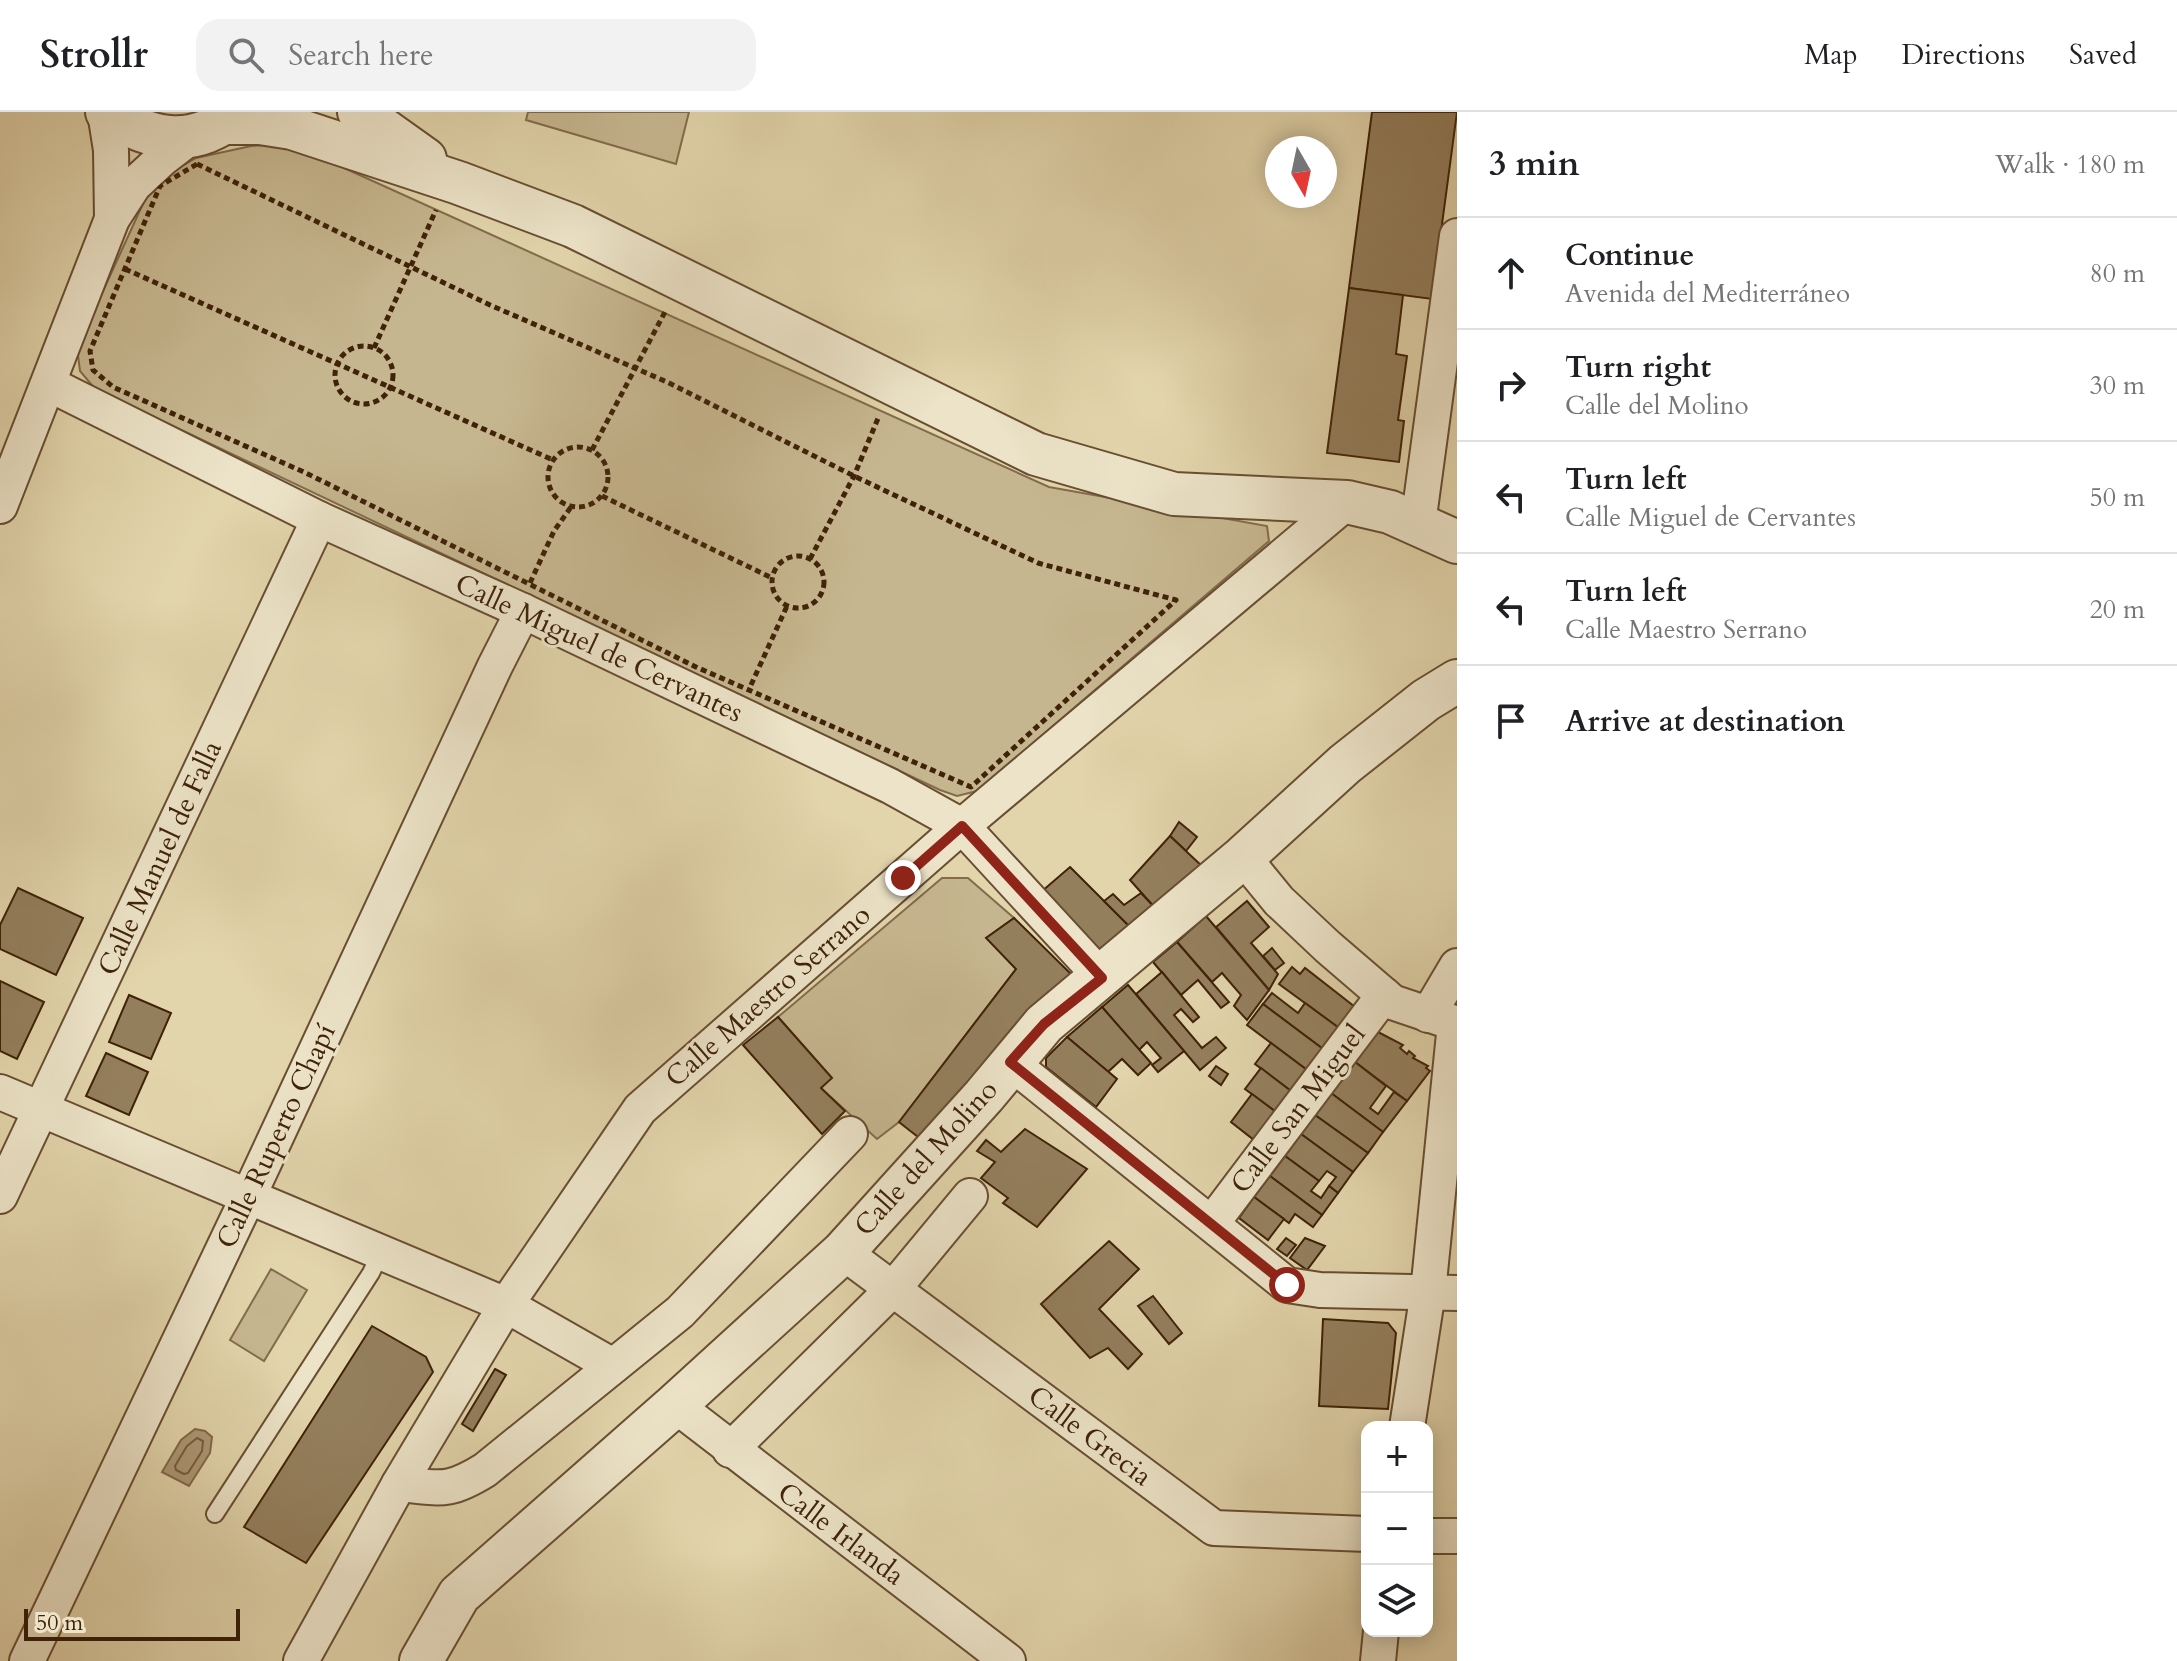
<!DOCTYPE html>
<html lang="en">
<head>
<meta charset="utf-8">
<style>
  :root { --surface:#fff; --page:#f2f2f2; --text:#202124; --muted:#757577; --line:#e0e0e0 }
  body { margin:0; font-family:Cardo,serif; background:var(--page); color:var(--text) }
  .controls { position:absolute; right:24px; bottom:24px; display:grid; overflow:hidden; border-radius:16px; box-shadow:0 4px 20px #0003 }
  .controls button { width:72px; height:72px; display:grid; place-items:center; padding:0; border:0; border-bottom:2px solid var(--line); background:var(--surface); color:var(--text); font:40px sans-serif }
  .compass { position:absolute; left:1265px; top:24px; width:72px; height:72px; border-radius:50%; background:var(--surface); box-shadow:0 4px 20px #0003; rotate:171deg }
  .scale { position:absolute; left:24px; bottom:20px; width:216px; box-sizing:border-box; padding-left:8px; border:4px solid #3f2208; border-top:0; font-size:22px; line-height:28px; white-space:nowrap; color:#3f2208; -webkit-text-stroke:6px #ece3c8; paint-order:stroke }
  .stop { position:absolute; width:24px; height:24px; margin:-18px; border:6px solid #8f2418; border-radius:50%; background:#fff }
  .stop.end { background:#8f2418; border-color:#fff; box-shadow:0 2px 8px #0008 }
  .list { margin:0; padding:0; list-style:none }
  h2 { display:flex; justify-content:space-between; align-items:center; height:104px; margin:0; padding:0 32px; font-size:34px }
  h2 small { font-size:26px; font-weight:400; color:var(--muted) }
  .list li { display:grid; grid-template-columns:52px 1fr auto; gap:24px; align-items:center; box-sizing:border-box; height:112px; padding:0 32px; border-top:2px solid var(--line) }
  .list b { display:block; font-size:30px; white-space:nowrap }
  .list p { margin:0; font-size:26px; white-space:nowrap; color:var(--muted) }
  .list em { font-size:26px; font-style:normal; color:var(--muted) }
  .icon { flex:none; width:44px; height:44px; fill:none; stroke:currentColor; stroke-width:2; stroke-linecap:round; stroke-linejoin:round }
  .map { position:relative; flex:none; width:1457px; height:1549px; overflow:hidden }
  header { display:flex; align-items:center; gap:48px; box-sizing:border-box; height:112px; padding:0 40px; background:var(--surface); border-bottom:2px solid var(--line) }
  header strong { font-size:38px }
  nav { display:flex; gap:44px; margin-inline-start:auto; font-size:28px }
  .search { width:560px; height:72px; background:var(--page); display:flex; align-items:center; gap:20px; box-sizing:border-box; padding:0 28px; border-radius:24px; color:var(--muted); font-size:30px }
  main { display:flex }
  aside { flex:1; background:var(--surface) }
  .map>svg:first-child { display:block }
</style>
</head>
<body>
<header>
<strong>Strollr</strong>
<div class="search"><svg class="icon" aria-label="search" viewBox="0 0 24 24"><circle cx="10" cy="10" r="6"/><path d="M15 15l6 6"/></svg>Search here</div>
<nav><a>Map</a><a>Directions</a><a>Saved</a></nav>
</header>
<main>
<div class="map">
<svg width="1457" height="1549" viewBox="0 0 1457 1549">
  <rect width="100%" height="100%" fill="#e2d4ab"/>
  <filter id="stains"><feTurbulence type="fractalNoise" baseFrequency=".0025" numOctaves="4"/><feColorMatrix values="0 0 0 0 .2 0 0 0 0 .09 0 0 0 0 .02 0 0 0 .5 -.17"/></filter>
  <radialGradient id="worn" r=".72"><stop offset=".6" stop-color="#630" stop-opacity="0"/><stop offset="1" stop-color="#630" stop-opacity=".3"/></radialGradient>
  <g fill="#c6b68f" stroke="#826c4c" stroke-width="2">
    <path d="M528,0H689L676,52L526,8Z"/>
    <path d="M291,32L1049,375L1267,414L1269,429L977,679L957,684L940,678L95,277L80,259L77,236L152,72L196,46L251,34Z"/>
    <path d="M942,766H968L1014,806L987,826L1016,857L899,1010L877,1027L821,976L831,965L778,905Z"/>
    <path d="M271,1157L307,1178L264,1249L230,1228Z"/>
  </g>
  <path fill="#ab9774" stroke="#806849" stroke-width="2" d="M195,1317L205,1319L212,1325L210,1341L189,1374L162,1360L181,1328Z"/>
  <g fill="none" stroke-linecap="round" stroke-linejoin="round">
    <path stroke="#755c3e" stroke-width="2" d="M197,1326L203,1329L202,1339L188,1361L184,1362L176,1358L175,1354L187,1334Z"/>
  </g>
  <g fill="#947f5d" stroke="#3f2208" stroke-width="2">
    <path d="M1372,0H1457L1432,187L1349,176Z"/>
    <path d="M1349,176L1403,183L1396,242L1407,244L1398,308L1404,309L1399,350L1327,341Z"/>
    <path d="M1179,710L1197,725L1186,739L1170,724Z"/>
    <path d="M1170,724L1205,757L1156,797L1130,768Z"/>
    <path d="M1070,755L1131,816L1102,840L1041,780Z"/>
    <path d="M18,776L83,806L56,863L0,837V813Z"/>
    <path d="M1141,781L1156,797L1131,816L1104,789L1113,782L1124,793Z"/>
    <path d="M1247,789L1269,815L1251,831L1278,862L1269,878L1216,815Z"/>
    <path d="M1206,804L1269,878L1247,908L1234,894L1241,883L1222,861L1212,870L1177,830Z"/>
    <path d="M1014,806L1075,866L918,1025L899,1010L1016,857L986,826Z"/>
    <path d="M1177,830L1229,890L1221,896L1198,868L1181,883L1153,850Z"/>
    <path d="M1272,836L1284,851L1275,858L1263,844Z"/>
    <path d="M1292,855L1300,862L1305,856L1355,895L1339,916L1279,872Z"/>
    <path d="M1162,860L1199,905L1193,910L1181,897L1174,903L1202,936L1216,925L1226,936L1200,958L1136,882Z"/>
    <path d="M0,869L44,890L17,947L0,939Z"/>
    <path d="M1128,873L1184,939L1158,960L1152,953L1161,946L1147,930L1139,938L1102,895Z"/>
    <path d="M1272,881L1298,901L1305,891L1339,916L1323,937L1263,892Z"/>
    <path d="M129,883L171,901L151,947L109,930Z"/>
    <path d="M1263,892L1323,937L1307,958L1247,913Z"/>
    <path d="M1102,895L1151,951L1138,963L1122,947L1108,960L1067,925Z"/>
    <path d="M778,905L832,966L821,976L845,999L822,1022L743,933Z"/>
    <path d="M1378,920L1403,933L1400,936L1407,942L1409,939L1415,944L1413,946L1428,954L1426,956L1430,959L1407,989L1355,950L1361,937L1363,939L1367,934L1364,932L1369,926L1371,928Z"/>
    <path d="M1067,925L1117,967L1096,995L1046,955V946Z"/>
    <path d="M1271,931L1307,958L1291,979L1255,952Z"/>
    <path d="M106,941L148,960L129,1003L86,984Z"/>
    <path d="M1355,950L1386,974L1370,996L1378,1002L1394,980L1407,989L1383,1020L1331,981Z"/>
    <path d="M1216,954L1228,962L1221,973L1209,964Z"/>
    <path d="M1261,956L1291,979L1276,1000L1245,977Z"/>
    <path d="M1331,981L1383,1020L1368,1041L1315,1003Z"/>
    <path d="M1252,982L1276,1000L1254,1028L1231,1010Z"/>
    <path d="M1315,1003L1368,1041L1353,1060L1301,1022Z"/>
    <path d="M1025,1017L1087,1057L1037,1115L1003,1091L1008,1086L981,1066L995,1050L977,1039L986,1028L1001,1040Z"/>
    <path d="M1301,1022L1353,1060L1338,1081L1329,1074L1336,1065L1327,1059L1319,1069L1285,1044Z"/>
    <path d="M1285,1044L1319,1069L1311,1079L1321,1086L1329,1074L1338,1081L1322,1103L1270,1064Z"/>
    <path d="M1270,1064L1322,1103L1313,1115L1295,1102L1289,1111L1254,1085Z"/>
    <path d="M1254,1085L1284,1107L1268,1128L1239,1106Z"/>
    <path d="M1286,1126L1296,1133L1287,1144L1277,1137Z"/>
    <path d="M1305,1126L1325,1134L1307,1158L1290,1146Z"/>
    <path d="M1109,1129L1139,1157L1099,1197L1142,1242L1128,1257L1108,1236L1090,1246L1041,1192Z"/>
    <path d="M1153,1184L1182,1221L1169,1232L1138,1194Z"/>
    <path d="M1323,1207L1388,1211L1396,1221L1388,1297L1319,1294Z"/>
    <path d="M372,1214L426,1245L433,1260L306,1451L244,1415Z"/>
    <path d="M495,1257L506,1263L473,1319L462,1312Z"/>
  </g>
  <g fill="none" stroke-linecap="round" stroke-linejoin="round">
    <defs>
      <path id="service" d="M215,1402L371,1161L381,1140"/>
      <g id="minor">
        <path d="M105,0L111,38L112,107"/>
        <path d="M49,272L319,407L523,499L890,674L962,714L1102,866"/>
        <path d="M0,394L112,107L134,73L162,47L192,24"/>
        <path d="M1418,412L1457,124"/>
        <path d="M1243,745L1279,789L1328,835L1392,890L1457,912"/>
        <path d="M1428,903L1457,854"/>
        <path d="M1010,950L1287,1173L1320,1178L1457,1181"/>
        <path d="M0,980L506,1193L613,1254"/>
        <path d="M0,1084L319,407"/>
        <path d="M1212,1111L1384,883"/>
        <path d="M843,1140L1214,1416L1367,1422"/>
        <path d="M675,1293L1008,1549"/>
        <path d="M1407,1315L1428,1180L1455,912"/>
        <path d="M730,1338L893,1177L970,1084"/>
        <path d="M399,1372C441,1376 448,1381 485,1358L680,1200L850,1022"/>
        <path d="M1427,1424H1457"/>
        <path d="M27,1549L249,1083L495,554L523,499"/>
        <path d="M301,1549L399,1372L506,1193L640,997L962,714L1347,390"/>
        <path d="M1378,1549L1381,1519"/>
      </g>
      <g id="tertiary">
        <path d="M107,0C151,30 195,37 238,0"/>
        <path d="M359,0L425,47"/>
        <path d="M226,11H260L292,16L459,71L573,114L1036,342L1174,382L1347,390L1390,400L1457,430"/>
        <path d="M421,1549L459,1483L675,1293L843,1140L984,984L1044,912L1243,745L1345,652L1426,588L1457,569"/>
      </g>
    </defs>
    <use href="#service" stroke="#684e31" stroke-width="20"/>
    <use href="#minor" stroke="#684e31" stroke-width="38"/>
    <use href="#tertiary" stroke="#684e31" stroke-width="46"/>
    <g stroke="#3f2208" stroke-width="5" stroke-dasharray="6 4" stroke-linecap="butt">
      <path d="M197,52L490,193L667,270L854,364L1038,451L1176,488L971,675L696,555L306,361L113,275L93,258L90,239L160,74Z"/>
      <path d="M125,157L553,348"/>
      <circle cx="364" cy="263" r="29"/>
      <path d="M374,236L436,98"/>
      <circle cx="578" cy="365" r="30"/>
      <path d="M592,338L666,198"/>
      <path d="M602,384L772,466"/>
      <circle cx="798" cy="470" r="26"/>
      <path d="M810,447L854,364L879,304"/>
      <path d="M530,471L554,419L571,395"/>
      <path d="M751,573L787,494"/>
    </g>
    <use href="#service" stroke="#ece3c8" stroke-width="16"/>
    <use href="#minor" stroke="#ece3c8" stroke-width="34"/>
    <use href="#tertiary" stroke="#ece3c8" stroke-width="42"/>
  </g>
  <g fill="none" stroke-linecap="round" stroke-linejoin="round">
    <path stroke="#8f2418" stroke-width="10" d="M903,766L962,714L1102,866L1044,912L1010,950L1287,1173"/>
  </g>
  <g text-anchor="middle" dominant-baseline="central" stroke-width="6" stroke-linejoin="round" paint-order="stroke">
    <g font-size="28" fill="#3f2208" stroke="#ece3c8">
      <text transform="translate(599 536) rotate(25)">Calle Miguel de Cervantes</text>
      <text transform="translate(160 746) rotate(-65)">Calle Manuel de Falla</text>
      <text transform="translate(768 884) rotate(-41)">Calle Maestro Serrano</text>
      <text transform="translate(1298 997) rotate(-53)">Calle San Miguel</text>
      <text transform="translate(276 1024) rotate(-65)">Calle Ruperto Chapí</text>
      <text transform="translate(926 1046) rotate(-48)">Calle del Molino</text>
      <text transform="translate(1090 1324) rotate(37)">Calle Grecia</text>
      <text transform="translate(841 1422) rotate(37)">Calle Irlanda</text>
    </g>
  </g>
  <rect width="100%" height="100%" filter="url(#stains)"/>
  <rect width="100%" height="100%" fill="url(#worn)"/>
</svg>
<div class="controls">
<button>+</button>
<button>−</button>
<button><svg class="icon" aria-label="layers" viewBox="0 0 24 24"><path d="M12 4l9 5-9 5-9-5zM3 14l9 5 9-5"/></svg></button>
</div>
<svg class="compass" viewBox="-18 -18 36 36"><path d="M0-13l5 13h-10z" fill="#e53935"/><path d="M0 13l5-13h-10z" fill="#757577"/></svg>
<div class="scale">50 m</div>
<div class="stop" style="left:1287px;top:1173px"></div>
<div class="stop end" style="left:903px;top:766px"></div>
</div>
<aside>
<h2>3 min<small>Walk · 180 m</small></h2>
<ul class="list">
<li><svg class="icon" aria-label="ahead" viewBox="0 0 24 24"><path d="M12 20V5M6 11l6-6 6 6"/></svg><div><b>Continue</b><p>Avenida del Mediterráneo</p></div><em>80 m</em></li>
<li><svg class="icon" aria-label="right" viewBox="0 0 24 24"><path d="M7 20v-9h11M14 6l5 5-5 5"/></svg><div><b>Turn right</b><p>Calle del Molino</p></div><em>30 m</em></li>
<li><svg class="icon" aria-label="left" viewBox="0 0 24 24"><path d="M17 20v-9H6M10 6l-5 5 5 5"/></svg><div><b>Turn left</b><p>Calle Miguel de Cervantes</p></div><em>50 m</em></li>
<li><svg class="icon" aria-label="left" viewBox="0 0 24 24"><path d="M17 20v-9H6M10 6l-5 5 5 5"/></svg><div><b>Turn left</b><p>Calle Maestro Serrano</p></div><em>20 m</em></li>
<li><svg class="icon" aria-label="arrive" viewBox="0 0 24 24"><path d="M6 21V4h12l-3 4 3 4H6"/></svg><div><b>Arrive at destination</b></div></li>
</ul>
</aside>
</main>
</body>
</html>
